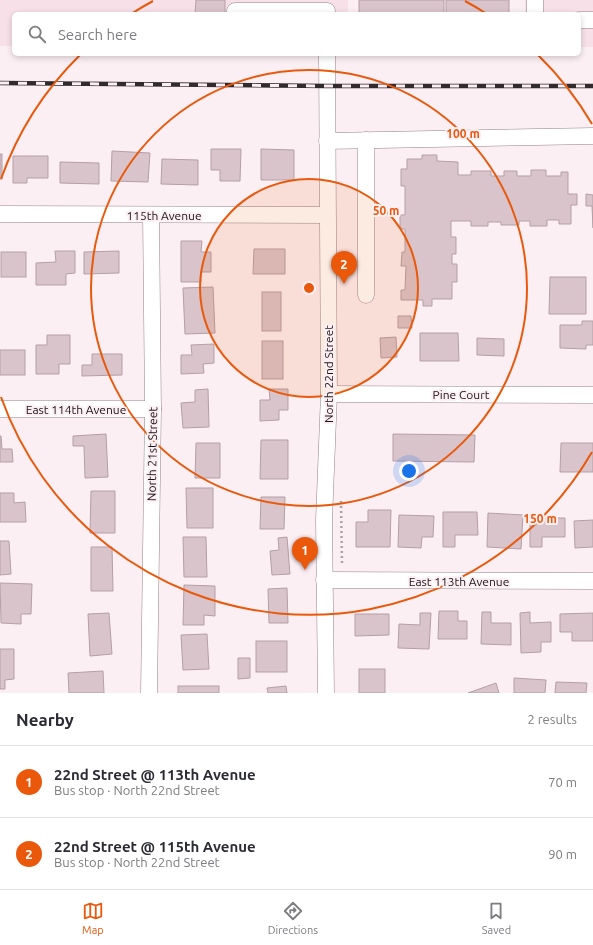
<!DOCTYPE html>
<html lang="en">
<head>
<meta charset="utf-8">
<style>
  :root { --surface:#fff; --page:#f7f7f7; --text:#2b2b33; --muted:#7c7c81; --line:#e1e1e2; --accent:#ea580c }
  body { margin:0; font-family:Ubuntu,sans-serif; background:var(--page); color:var(--text) }
  .you { position:absolute; left:409px; top:471px; width:14px; height:14px; margin:-10px; border:3px solid #fff; border-radius:50%; background:#1a73e8; box-shadow:0 0 0 6px #1a73e833 }
  .badge { display:grid; place-items:center; width:26px; height:26px; border-radius:50%; background:var(--accent); color:#fff; font-size:13px; font-weight:700 }
  .pin { position:absolute; translate:-50% -33px; filter:drop-shadow(0 1px 2px #0008) }
  .pin::after { content:''; position:absolute; top:21px; width:14px; height:12px; background:inherit; clip-path:polygon(0 0,100% 0,50% 100%) }
  .list { margin:0; padding:0; list-style:none }
  h2 { display:flex; justify-content:space-between; align-items:center; height:52px; margin:0; padding:0 16px; font-size:17px }
  h2 small { font-size:13px; font-weight:400; color:var(--muted) }
  .list li { display:grid; grid-template-columns:26px 1fr auto; gap:12px; align-items:center; box-sizing:border-box; height:72px; padding:0 16px; border-top:1px solid var(--line) }
  .list b { display:block; font-size:15px; white-space:nowrap }
  .list p { margin:0; font-size:13px; white-space:nowrap; color:var(--muted) }
  .list em { font-size:13px; font-style:normal; color:var(--muted) }
  .icon { flex:none; width:22px; height:22px; fill:none; stroke:currentColor; stroke-width:2; stroke-linecap:round; stroke-linejoin:round }
  .map { position:relative; flex:none; width:593px; height:693px; overflow:hidden }
  .search { position:absolute; background:var(--surface); box-shadow:0 2px 6px #0003; left:12px; right:12px; top:12px; height:44px; display:flex; align-items:center; gap:10px; box-sizing:border-box; padding:0 14px; border-radius:6px; color:var(--muted); font-size:15px }
  .sheet { height:196px; background:var(--surface) }
  nav { display:flex; justify-content:space-around; align-items:center; box-sizing:border-box; height:56px; border-top:1px solid var(--line); background:var(--surface); font-size:11px; color:var(--muted) }
  nav a { display:grid; justify-items:center; gap:2px }
  nav .on { color:var(--accent) }
  .map>svg:first-child { display:block }
</style>
</head>
<body>
<div class="map">
<svg width="593" height="693" viewBox="0 0 593 693">
  <rect width="100%" height="100%" fill="#fceff4"/>
  <g fill="#f7e0e8">
    <path d="M0,0H348V14H14V46H0Z"/>
    <path d="M525,0H593V47H579V14H525Z"/>
  </g>
  <g fill="#d9c4cb" stroke="#b39fa5">
    <path d="M196,0H225V14H195Z"/>
    <rect x="359" y="0" width="85" height="14"/>
    <path d="M446,0H509V13L446,14Z"/>
    <path d="M211,149H241L240,181H220V170H211Z"/>
    <path d="M261,149L294,150V180H261Z"/>
    <path d="M112,151L150,153L148,182L111,181Z"/>
    <rect x="0" y="154" width="2" height="25"/>
    <path d="M422,155H437V161L458,162V175H471V171H491V176H504V171H517V176H531V170H546V176H561V172H568V194H577V205H571V224H559V220H547V226H530V221H519V225H501V222H488V226H471V221H451V237H456V254H452V264H457V282H452V299H432V306H423V300H401V290H405L406,266H401L402,252H405V229H400V215H405V186H401V169H407V159H422Z"/>
    <path d="M13,156H48V178H27V183H13Z"/>
    <path d="M162,159L198,160V185L161,184Z"/>
    <path d="M60,162L99,163V184L60,183Z"/>
    <path d="M586,194L593,195V228L592,206H586Z"/>
    <path d="M181,241H202L201,252H211V272H201V282H181Z"/>
    <path d="M254,249H285V274H253Z"/>
    <path d="M55,251H75V273L66,274V285H36V263L56,262Z"/>
    <path d="M119,251V273L84,274V252Z"/>
    <rect x="1" y="252" width="25" height="25"/>
    <path d="M550,277H586V314H549Z"/>
    <path d="M213,287L215,333L185,334L183,288Z"/>
    <rect x="262" y="292" width="19" height="39"/>
    <path d="M398,316H411L412,328H398Z"/>
    <path d="M582,321H593V345H586V349L560,348V325H582Z"/>
    <path d="M420,333H458L459,361H420Z"/>
    <path d="M47,335H70V364H59V374H36V345H47Z"/>
    <path d="M396,337L397,357L381,358L380,338Z"/>
    <path d="M477,338L504,339V356L477,355Z"/>
    <rect x="262" y="341" width="21" height="38"/>
    <path d="M214,344V363L203,364L204,373L181,374V355H192L191,345Z"/>
    <rect x="0" y="350" width="25" height="25"/>
    <path d="M92,354H122V375L82,376V365H92Z"/>
    <path d="M208,389L209,427L183,428L181,403L195,402V390Z"/>
    <path d="M269,389H288V410H279V420L260,421V400H270Z"/>
    <path d="M106,434L108,477L85,478L84,446H73V436Z"/>
    <path d="M393,434L475,435L474,462L393,461Z"/>
    <path d="M0,436H1L2,449H12L13,462H0Z"/>
    <path d="M261,440H288V479H260Z"/>
    <path d="M196,443H220V478H195Z"/>
    <path d="M561,443H593V472H560Z"/>
    <path d="M186,488H213V528H187Z"/>
    <path d="M91,491H115V533H90Z"/>
    <path d="M0,493H14V503L25,502L26,522H0Z"/>
    <path d="M261,497H285L284,529H260Z"/>
    <path d="M368,510H391L390,547H356V522H368Z"/>
    <path d="M443,512H477L478,535H455V547H443Z"/>
    <path d="M488,513L523,515L521,549L487,547Z"/>
    <path d="M399,515L434,516L433,537H422L421,548L398,547Z"/>
    <path d="M530,518H565V537H542V547H530Z"/>
    <path d="M593,520V547L575,548L574,521Z"/>
    <path d="M183,537H206L207,577H184Z"/>
    <path d="M287,537L290,574L272,575L270,551L279,550L278,538Z"/>
    <path d="M0,541H9L11,574L0,575Z"/>
    <path d="M91,547H112L113,591H91Z"/>
    <path d="M0,583L32,584L31,614H21V624L1,623Z"/>
    <path d="M184,585L215,586V616L204,615V625H183Z"/>
    <path d="M287,588L288,623H269L268,589Z"/>
    <path d="M439,611H458V621H467V639H438Z"/>
    <path d="M482,612H491V623H511V645L481,644Z"/>
    <path d="M530,612V623L551,622V642H541V652L521,653L520,613Z"/>
    <path d="M109,613L112,654L90,656L88,614Z"/>
    <path d="M420,613H431L429,649L398,648L399,624L420,625Z"/>
    <path d="M593,613V641H572V632H560V614Z"/>
    <path d="M355,614H389V635L355,636Z"/>
    <path d="M207,634L209,669L183,670L181,635Z"/>
    <rect x="256" y="641" width="31" height="31"/>
    <path d="M0,649H14V679L5,680V689H0Z"/>
    <path d="M238,658H250V678L238,679Z"/>
    <rect x="359" y="669" width="26" height="24"/>
    <path d="M103,671L104,693H69L68,673Z"/>
    <path d="M514,678L546,680L545,693H514Z"/>
    <path d="M556,682L587,683L586,693H555Z"/>
    <path d="M496,683L499,693H468Z"/>
    <rect x="178" y="686" width="41" height="7"/>
    <path d="M286,686L287,693H268L267,688Z"/>
  </g>
  <g fill="none" stroke-linecap="round" stroke-linejoin="round">
    <defs>
      <g id="minor">
        <path d="M235,14V11H327"/>
        <path d="M535,14V0"/>
        <path d="M579,20H593"/>
        <path d="M366,140V295"/>
        <path d="M327,141L593,136"/>
        <path d="M0,214L327,215"/>
        <path d="M329,394L593,395"/>
        <path d="M0,409H153"/>
        <path d="M324,580L593,581"/>
        <path d="M149,693L153,409L151,215"/>
        <path d="M326,693L324,520L329,394L327,54"/>
      </g>
    </defs>
    <use href="#minor" stroke="#958288" stroke-width="17"/>
    <path stroke="#aca1a5" stroke-width="2.5" stroke-dasharray="2 3" stroke-linecap="butt" d="M341,501L342,564H343"/>
    <use href="#minor" stroke="#fff" stroke-width="16"/>
    <defs>
      <path id="rail" d="M0,83L327,86H593"/>
    </defs>
    <use href="#rail" stroke="#322b2d" stroke-width="4.5"/>
    <use href="#rail" stroke="#fceff4" stroke-width="3" stroke-dasharray="9" stroke-linecap="butt"/>
  </g>
  <circle cx="309" cy="288" r="109" fill="#e8590c" fill-opacity=".12"/>
  <g fill="none" stroke="#e8590c" stroke-width="2">
    <circle cx="309" cy="288" r="109"/>
    <circle cx="309" cy="288" r="218"/>
    <path d="M592 452A327 327 0 0 1 1 397M1 179A327 327 0 0 1 80 55M131 14A327 327 0 0 1 153 1M465 1A327 327 0 0 1 487 14M538 55A327 327 0 0 1 592 124"/>
  </g>
  <g text-anchor="middle" dominant-baseline="central" stroke-width="4" stroke-linejoin="round" paint-order="stroke">
    <g font-size="12" fill="#1b1416" stroke="#fceff4">
      <text x="164" y="215">115th Avenue</text>
      <text transform="translate(328 374) rotate(-90)">North 22nd Street</text>
      <text x="461" y="394">Pine Court</text>
      <text x="76" y="409">East 114th Avenue</text>
      <text transform="translate(152 454) rotate(-89)">North 21st Street</text>
      <text x="459" y="581">East 113th Avenue</text>
    </g>
  </g>
  <circle cx="309" cy="288" r="6" fill="#e8590c" stroke="#fceff4" stroke-width="2"/>
  <g font-size="12" text-anchor="middle" font-weight="bold" fill="#e8590c" stroke="#fceff4" stroke-width="4" stroke-linejoin="round" paint-order="stroke">
    <text x="463" y="138">100 m</text>
    <text x="386" y="215">50 m</text>
    <text x="540" y="523">150 m</text>
  </g>
</svg>
<div class="you"></div>
<div class="pin badge" style="left:305px;top:570px">1</div>
<div class="pin badge" style="left:344px;top:284px">2</div>
<div class="search"><svg class="icon" aria-label="search" viewBox="0 0 24 24"><circle cx="10" cy="10" r="6"/><path d="M15 15l6 6"/></svg>Search here</div>
</div>
<section class="sheet">
<h2>Nearby<small>2 results</small></h2>
<ul class="list">
<li><span class="badge">1</span><div><b>22nd Street @ 113th Avenue</b><p>Bus stop · North 22nd Street</p></div><em>70 m</em></li>
<li><span class="badge">2</span><div><b>22nd Street @ 115th Avenue</b><p>Bus stop · North 22nd Street</p></div><em>90 m</em></li>
</ul>
</section>
<nav>
<a class="on"><svg class="icon" aria-label="map" viewBox="0 0 24 24"><path d="M3 6l6-2 6 2 6-2v14l-6 2-6-2-6 2zM9 4v14M15 6v14"/></svg>Map</a>
<a><svg class="icon" aria-label="directions" viewBox="0 0 24 24"><path d="M12 3l9 9-9 9-9-9zM9 14v-3h6M13 9l2 2-2 2"/></svg>Directions</a>
<a><svg class="icon" aria-label="saved" viewBox="0 0 24 24"><path d="M7 4h10v16l-5-4-5 4z"/></svg>Saved</a>
</nav>
</body>
</html>
